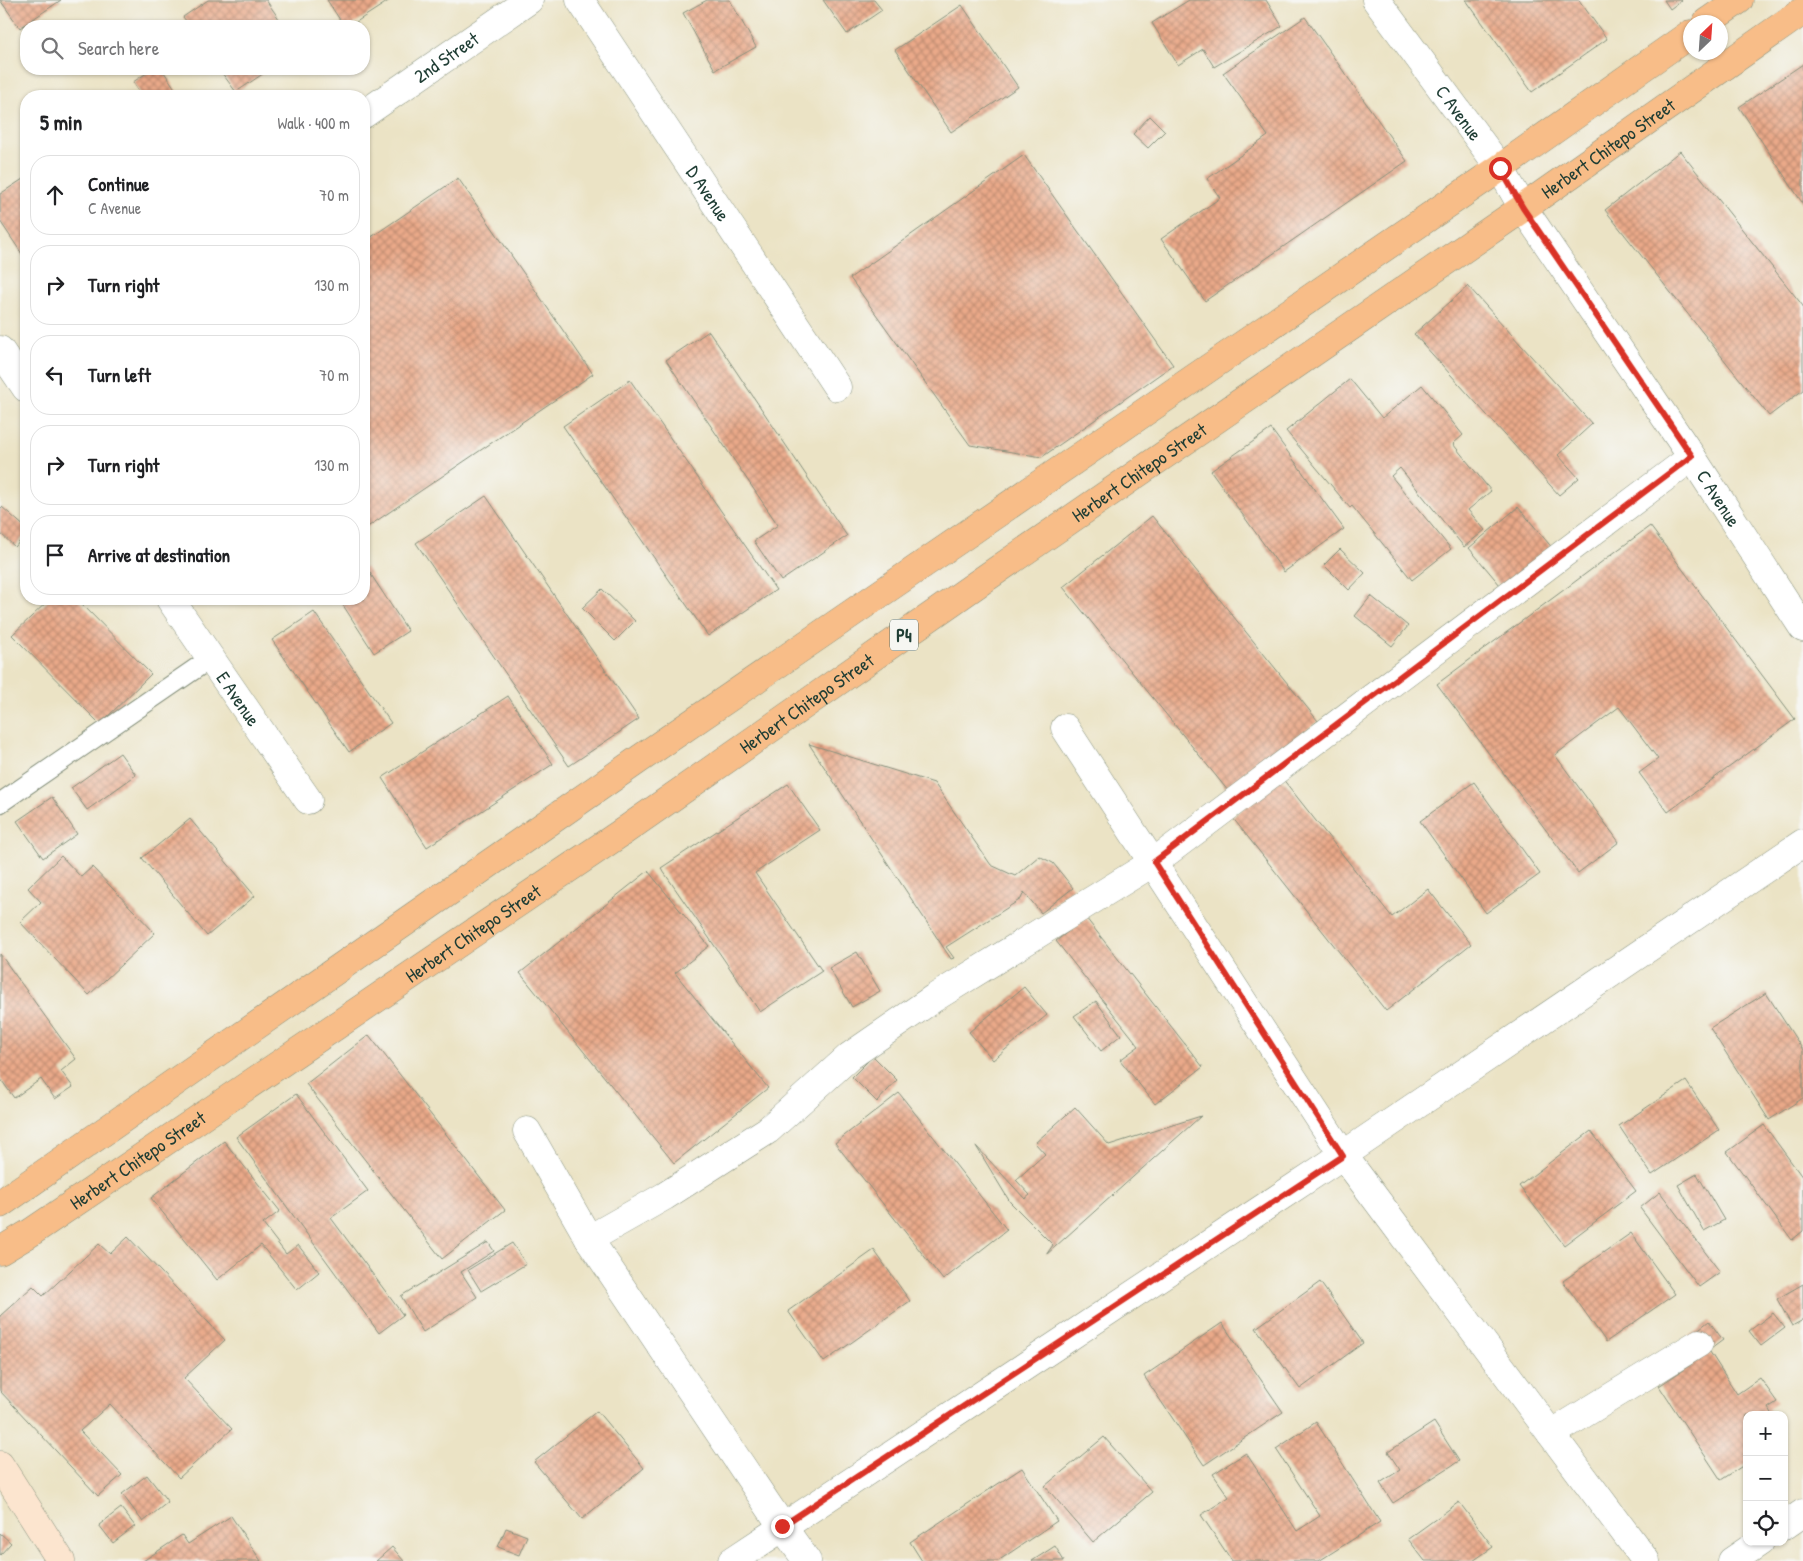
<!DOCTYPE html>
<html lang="en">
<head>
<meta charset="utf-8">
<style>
  :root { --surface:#fff; --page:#f2f2f2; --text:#202124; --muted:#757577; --line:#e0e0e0 }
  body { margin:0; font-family:"Patrick Hand",sans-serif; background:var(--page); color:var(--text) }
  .controls { position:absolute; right:15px; bottom:15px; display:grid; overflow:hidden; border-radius:10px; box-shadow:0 1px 4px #0004 }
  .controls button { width:45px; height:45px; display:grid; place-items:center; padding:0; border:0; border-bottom:1px solid var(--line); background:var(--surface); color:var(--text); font:25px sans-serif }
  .compass { position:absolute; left:1683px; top:15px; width:45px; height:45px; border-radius:50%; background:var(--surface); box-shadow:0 1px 4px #0004; rotate:25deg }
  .stop { position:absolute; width:15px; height:15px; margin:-11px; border:4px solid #d93025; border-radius:50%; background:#fff }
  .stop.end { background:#d93025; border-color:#fff; box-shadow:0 1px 5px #0008 }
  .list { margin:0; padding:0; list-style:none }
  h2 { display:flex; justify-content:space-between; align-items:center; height:65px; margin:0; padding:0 20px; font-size:21px }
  h2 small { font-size:16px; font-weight:400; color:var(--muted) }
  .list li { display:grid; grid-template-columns:32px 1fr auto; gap:15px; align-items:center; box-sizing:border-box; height:80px; margin:0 10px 10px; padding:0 10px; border:1px solid var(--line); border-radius:20px }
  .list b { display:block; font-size:19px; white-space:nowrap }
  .list p { margin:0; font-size:16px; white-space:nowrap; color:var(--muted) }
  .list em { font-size:16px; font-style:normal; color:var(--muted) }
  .icon { flex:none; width:28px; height:28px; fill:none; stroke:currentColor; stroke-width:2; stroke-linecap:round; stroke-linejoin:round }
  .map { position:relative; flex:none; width:1803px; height:1561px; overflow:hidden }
  .search { position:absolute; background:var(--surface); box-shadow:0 1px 4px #0004; left:20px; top:20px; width:350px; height:55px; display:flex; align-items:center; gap:12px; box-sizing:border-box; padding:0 18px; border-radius:20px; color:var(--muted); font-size:19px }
  .panel { position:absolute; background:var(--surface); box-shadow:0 1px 4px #0004; left:20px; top:90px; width:350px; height:515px; border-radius:20px }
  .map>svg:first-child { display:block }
</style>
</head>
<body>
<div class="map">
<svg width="1803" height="1561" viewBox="0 0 1803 1561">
  <defs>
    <pattern id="building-cross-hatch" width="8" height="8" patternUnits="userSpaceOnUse" patternTransform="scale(1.25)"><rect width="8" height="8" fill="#eaa989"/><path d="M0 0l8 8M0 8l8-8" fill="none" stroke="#bd8b71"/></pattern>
  </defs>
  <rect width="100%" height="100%" fill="#f6f6f2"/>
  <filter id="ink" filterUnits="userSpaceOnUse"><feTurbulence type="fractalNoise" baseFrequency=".02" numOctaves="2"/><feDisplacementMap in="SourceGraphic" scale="10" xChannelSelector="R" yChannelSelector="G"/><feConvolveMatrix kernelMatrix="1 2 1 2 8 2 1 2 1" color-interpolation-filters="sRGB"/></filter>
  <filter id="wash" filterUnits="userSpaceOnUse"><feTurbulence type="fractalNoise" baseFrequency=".0096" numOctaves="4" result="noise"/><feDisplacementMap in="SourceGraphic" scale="20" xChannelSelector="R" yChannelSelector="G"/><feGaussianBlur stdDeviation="1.12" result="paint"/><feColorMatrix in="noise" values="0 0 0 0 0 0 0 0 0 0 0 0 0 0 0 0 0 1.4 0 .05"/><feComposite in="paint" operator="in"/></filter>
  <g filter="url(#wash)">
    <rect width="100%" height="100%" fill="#ebe3c5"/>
    <g id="blocks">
      <g fill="url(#building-cross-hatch)">
        <path d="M0,0H61L20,28Z"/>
        <path d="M208,0H266L284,26H190L183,17Z"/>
        <path d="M327,0H390L350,26H344Z"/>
        <path d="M707,0H730L756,47L715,70L683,13Z"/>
        <path d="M823,0H874L882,10L847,34Z"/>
        <path d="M1189,0H1266L1282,26L1214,67L1203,49L1178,65L1152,23Z"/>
        <path d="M1466,0H1579L1607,39L1532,92Z"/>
        <path d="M1664,0H1682L1670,9Z"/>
        <path d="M962,5L1018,87L951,132L895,50Z"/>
        <path d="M1305,17L1407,161L1205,301L1161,239L1220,198L1207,179L1268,136L1223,73Z"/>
        <path d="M1803,64V204L1739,107Z"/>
        <path d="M153,69H162L180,96H142L133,82Z"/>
        <path d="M219,69H270L236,92Z"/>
        <path d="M1150,116L1165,131L1148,148L1133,134Z"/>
        <path d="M1680,151L1803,306V390L1769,416L1605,210Z"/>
        <path d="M1024,155L1173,365L1042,457L970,445L850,278Z"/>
        <path d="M26,177V260L0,221V194Z"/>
        <path d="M458,178L593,374L366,528L364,525V242Z"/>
        <path d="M1468,286L1592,424L1558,455L1579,478L1559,495L1414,334Z"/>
        <path d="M709,331L847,536L781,581L754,541L778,525L666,360Z"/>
        <path d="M1350,379L1382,418L1422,385L1463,435L1453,444L1491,491L1468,510L1485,530L1464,547L1400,468L1391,476L1451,549L1412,580L1352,506L1350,508L1286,431Z"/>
        <path d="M630,380L776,590L708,636L563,426Z"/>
        <path d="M1271,429L1344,529L1284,572L1211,471Z"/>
        <path d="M486,496L639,719L569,766L416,543Z"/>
        <path d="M2,507L26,528V534L15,547L0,533V509Z"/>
        <path d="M1518,507L1554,550L1505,591L1469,548Z"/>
        <path d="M1152,516L1318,721L1229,792L1063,587Z"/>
        <path d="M1650,526L1795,719L1668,812L1639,773L1658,759L1619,707L1555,755L1619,842L1578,873L1437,684Z"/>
        <path d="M1340,549L1365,573L1349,590L1324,565Z"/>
        <path d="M366,567L408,631L374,653L339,599H364V569Z"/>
        <path d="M602,589L635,621L615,641L582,608Z"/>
        <path d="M1371,596L1408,626L1392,646L1355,616Z"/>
        <path d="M50,599H77L151,674L100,724L12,635Z"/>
        <path d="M314,612L391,723L349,752L272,640Z"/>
        <path d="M508,696L553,764L427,847L382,778Z"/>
        <path d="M809,744L934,783L991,865L1015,876L1039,856L1053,863L1073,888L1041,913L1024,892L1021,899L946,947L954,958L951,959Z"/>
        <path d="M120,753L136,775L87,810L71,788Z"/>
        <path d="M1282,778L1392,917L1428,889L1471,944L1386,1011L1232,817Z"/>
        <path d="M1474,782L1540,874L1486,913L1420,821Z"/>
        <path d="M788,784L820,830L755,873L822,971L760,1012L661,868Z"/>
        <path d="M52,797L77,834L43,858L17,821Z"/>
        <path d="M190,819L255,896L207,936L142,858Z"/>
        <path d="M61,856L81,877L92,867L155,933L89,995L20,922L41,902L28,888Z"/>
        <path d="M648,871L709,946L675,973L768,1088L674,1163L520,973Z"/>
        <path d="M1086,918L1203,1067L1155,1104L1120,1060L1139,1046L1056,941Z"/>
        <path d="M857,952L880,991L852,1007L829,968Z"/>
        <path d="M0,954L76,1059L61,1071L73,1087L55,1099L41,1079L14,1098L0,1078Z"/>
        <path d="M1024,987L1047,1015L993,1060L969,1032Z"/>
        <path d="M1766,993L1803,1050V1098L1769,1120L1710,1028Z"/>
        <path d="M1096,1001L1121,1035L1101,1051L1074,1016Z"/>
        <path d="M369,1035L505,1210L442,1259L306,1084Z"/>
        <path d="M873,1056L897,1080L877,1102L852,1077Z"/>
        <path d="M1686,1081L1719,1130L1652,1175L1619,1126Z"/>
        <path d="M899,1093L1007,1230L943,1280L835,1143Z"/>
        <path d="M296,1094L368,1191L331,1218L403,1315L379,1333L236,1137Z"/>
        <path d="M1075,1107L1109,1145L1201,1116L1046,1255L1053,1245L1010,1202L976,1146L1025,1199L1030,1195L1016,1180L1045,1154L1035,1143Z"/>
        <path d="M1764,1125L1803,1178V1231L1792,1240L1727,1152Z"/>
        <path d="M1591,1131L1636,1191L1564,1245L1519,1186Z"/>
        <path d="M224,1141L280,1211L263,1224L286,1254L298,1245L319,1272L297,1290L261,1245L217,1280L151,1198Z"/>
        <path d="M1697,1174L1724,1220L1704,1231L1678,1185Z"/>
        <path d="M1660,1192L1720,1272L1699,1287L1640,1208Z"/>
        <path d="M1631,1233L1675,1294L1606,1342L1563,1281Z"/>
        <path d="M128,1237L225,1340L184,1378L232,1429L179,1478L110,1404L80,1431L122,1475L98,1496L0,1391V1316L33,1286L43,1296L99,1244L110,1254Z"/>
        <path d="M488,1242L494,1251L461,1272L477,1297L423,1332L401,1296Z"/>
        <path d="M512,1243L526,1264L481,1291L468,1270Z"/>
        <path d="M874,1250L910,1301L824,1362L788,1311Z"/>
        <path d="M1320,1282L1363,1343L1300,1389L1256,1328Z"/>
        <path d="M1803,1284V1320L1792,1326L1777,1299Z"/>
        <path d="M1773,1313L1785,1328L1761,1346L1749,1331Z"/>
        <path d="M1709,1321L1723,1340L1696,1360L1682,1342Z"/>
        <path d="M1222,1323L1283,1412L1204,1465L1144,1376Z"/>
        <path d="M1710,1352L1737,1394L1760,1378L1777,1402L1768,1408L1772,1415H1747V1463L1721,1480L1659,1386Z"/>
        <path d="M597,1411L644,1468L582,1519L534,1462Z"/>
        <path d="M1316,1422L1380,1522L1319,1561H1232L1201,1515L1229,1497L1213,1474L1246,1453L1297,1531L1320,1516L1276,1449Z"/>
        <path d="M1434,1422L1459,1461L1393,1503L1380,1483L1400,1470L1388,1452Z"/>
        <path d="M1104,1437L1152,1492L1093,1542L1045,1486Z"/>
        <path d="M1022,1468L1057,1521L998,1561H922L910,1542Z"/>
        <path d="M147,1475L168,1502L143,1522L122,1494Z"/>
        <path d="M1459,1502L1493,1547L1473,1561H1425L1408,1539Z"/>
        <path d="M121,1508L135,1526L113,1543L99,1525Z"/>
        <path d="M231,1516L261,1561H143L182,1535L188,1544Z"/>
        <path d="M506,1528L527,1536L519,1555L498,1547Z"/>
        <path d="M0,1533L11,1543L0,1555Z"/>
        <path d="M1055,1546L1064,1561H1032Z"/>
        <path d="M392,1547L404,1561H376Z"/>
      </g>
    </g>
  </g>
  <g filter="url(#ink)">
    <use href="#blocks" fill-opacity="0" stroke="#85907c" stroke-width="1"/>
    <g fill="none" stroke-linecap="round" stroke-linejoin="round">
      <defs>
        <path id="lane" d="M0,803L211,658"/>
        <g id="street">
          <path id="s1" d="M580,0L837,387"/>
          <path id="s2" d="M1376,0L1500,168L1523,208L1692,457L1803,628"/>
          <path id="s3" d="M364,114L529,0"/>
          <path d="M0,350L26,388"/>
          <path id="s4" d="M170,599L308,800"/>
          <path d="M1065,728L1343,1155L1646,1561"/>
          <path d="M527,1131L589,1239L782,1526L807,1561"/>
          <path d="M589,1239L665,1196L768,1130L850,1056L934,998L1154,862L1692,457"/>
          <path d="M1551,1434L1699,1343"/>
          <path d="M1784,1526L1803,1513"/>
          <path d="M732,1561L1343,1155L1803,843"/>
          <path d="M1732,1561L1760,1542"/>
        </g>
        <path id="secondary" d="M0,1465L61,1561"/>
        <g id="highway">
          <path d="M1707,22L1739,0"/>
          <path d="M0,1204L641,758L1500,168L1690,34"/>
          <path id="s5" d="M0,1251L30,1233L624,831L990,575L1523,208L1803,11"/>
        </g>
      </defs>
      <use href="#lane" stroke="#85907c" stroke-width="21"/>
      <use href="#street" stroke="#85907c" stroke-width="29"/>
      <use href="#secondary" stroke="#85907c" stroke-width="29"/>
      <use href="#highway" stroke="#85907c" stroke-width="29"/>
      <use href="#lane" stroke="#fff" stroke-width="19"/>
      <use href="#street" stroke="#fff" stroke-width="28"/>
      <use href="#secondary" stroke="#fce5cf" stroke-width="28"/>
      <use href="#highway" stroke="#f8bd88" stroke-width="28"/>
    </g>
  </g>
  <g fill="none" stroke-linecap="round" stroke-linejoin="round" filter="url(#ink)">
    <path stroke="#d93025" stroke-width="6" d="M782,1526L1343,1156L1154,862L1692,456L1523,208L1500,168"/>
  </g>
  <g text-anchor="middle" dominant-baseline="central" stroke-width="4" stroke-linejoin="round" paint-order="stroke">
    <rect fill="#f6f6f2" stroke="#60746d" stroke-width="1" x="890" y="619.5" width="28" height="31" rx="4"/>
    <g font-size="18" font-weight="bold" fill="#1f3d34">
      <text x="904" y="635">P4</text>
    </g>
    <g font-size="19" fill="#1f3d34" stroke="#f6f6f2">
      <text stroke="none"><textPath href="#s3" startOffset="100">2nd Street</textPath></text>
      <text stroke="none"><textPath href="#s2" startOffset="140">C Avenue</textPath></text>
      <text stroke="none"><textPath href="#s5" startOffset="1950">Herbert Chitepo Street</textPath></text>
      <text stroke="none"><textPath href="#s1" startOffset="232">D Avenue</textPath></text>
      <text stroke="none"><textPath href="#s5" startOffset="1380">Herbert Chitepo Street</textPath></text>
      <text stroke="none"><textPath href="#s2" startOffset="605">C Avenue</textPath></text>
      <text stroke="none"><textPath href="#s4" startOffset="121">E Avenue</textPath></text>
      <text stroke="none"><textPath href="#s5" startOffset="975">Herbert Chitepo Street</textPath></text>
      <text stroke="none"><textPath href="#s5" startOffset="570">Herbert Chitepo Street</textPath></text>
      <text stroke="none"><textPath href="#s5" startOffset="165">Herbert Chitepo Street</textPath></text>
    </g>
  </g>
</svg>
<div class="controls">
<button>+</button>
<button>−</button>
<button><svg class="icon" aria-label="locate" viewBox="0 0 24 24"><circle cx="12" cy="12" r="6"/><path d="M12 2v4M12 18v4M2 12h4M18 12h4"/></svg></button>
</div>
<svg class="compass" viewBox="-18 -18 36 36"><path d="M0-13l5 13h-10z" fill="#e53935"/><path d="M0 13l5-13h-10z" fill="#757577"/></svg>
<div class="stop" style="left:1500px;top:168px"></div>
<div class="stop end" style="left:782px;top:1526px"></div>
<div class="search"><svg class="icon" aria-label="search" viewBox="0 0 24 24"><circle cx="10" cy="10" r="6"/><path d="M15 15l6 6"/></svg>Search here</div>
<section class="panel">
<h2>5 min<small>Walk · 400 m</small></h2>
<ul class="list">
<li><svg class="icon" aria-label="ahead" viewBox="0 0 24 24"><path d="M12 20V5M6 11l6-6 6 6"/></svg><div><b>Continue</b><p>C Avenue</p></div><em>70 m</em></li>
<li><svg class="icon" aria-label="right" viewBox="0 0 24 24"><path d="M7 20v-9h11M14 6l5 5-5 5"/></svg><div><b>Turn right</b></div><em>130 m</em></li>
<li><svg class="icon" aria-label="left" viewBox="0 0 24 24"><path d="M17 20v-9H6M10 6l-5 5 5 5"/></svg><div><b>Turn left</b></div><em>70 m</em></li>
<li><svg class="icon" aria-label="right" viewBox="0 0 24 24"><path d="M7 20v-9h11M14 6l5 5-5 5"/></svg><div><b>Turn right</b></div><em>130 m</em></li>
<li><svg class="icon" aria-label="arrive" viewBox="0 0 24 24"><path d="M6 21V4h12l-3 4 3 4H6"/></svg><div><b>Arrive at destination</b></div></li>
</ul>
</section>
</div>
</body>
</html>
